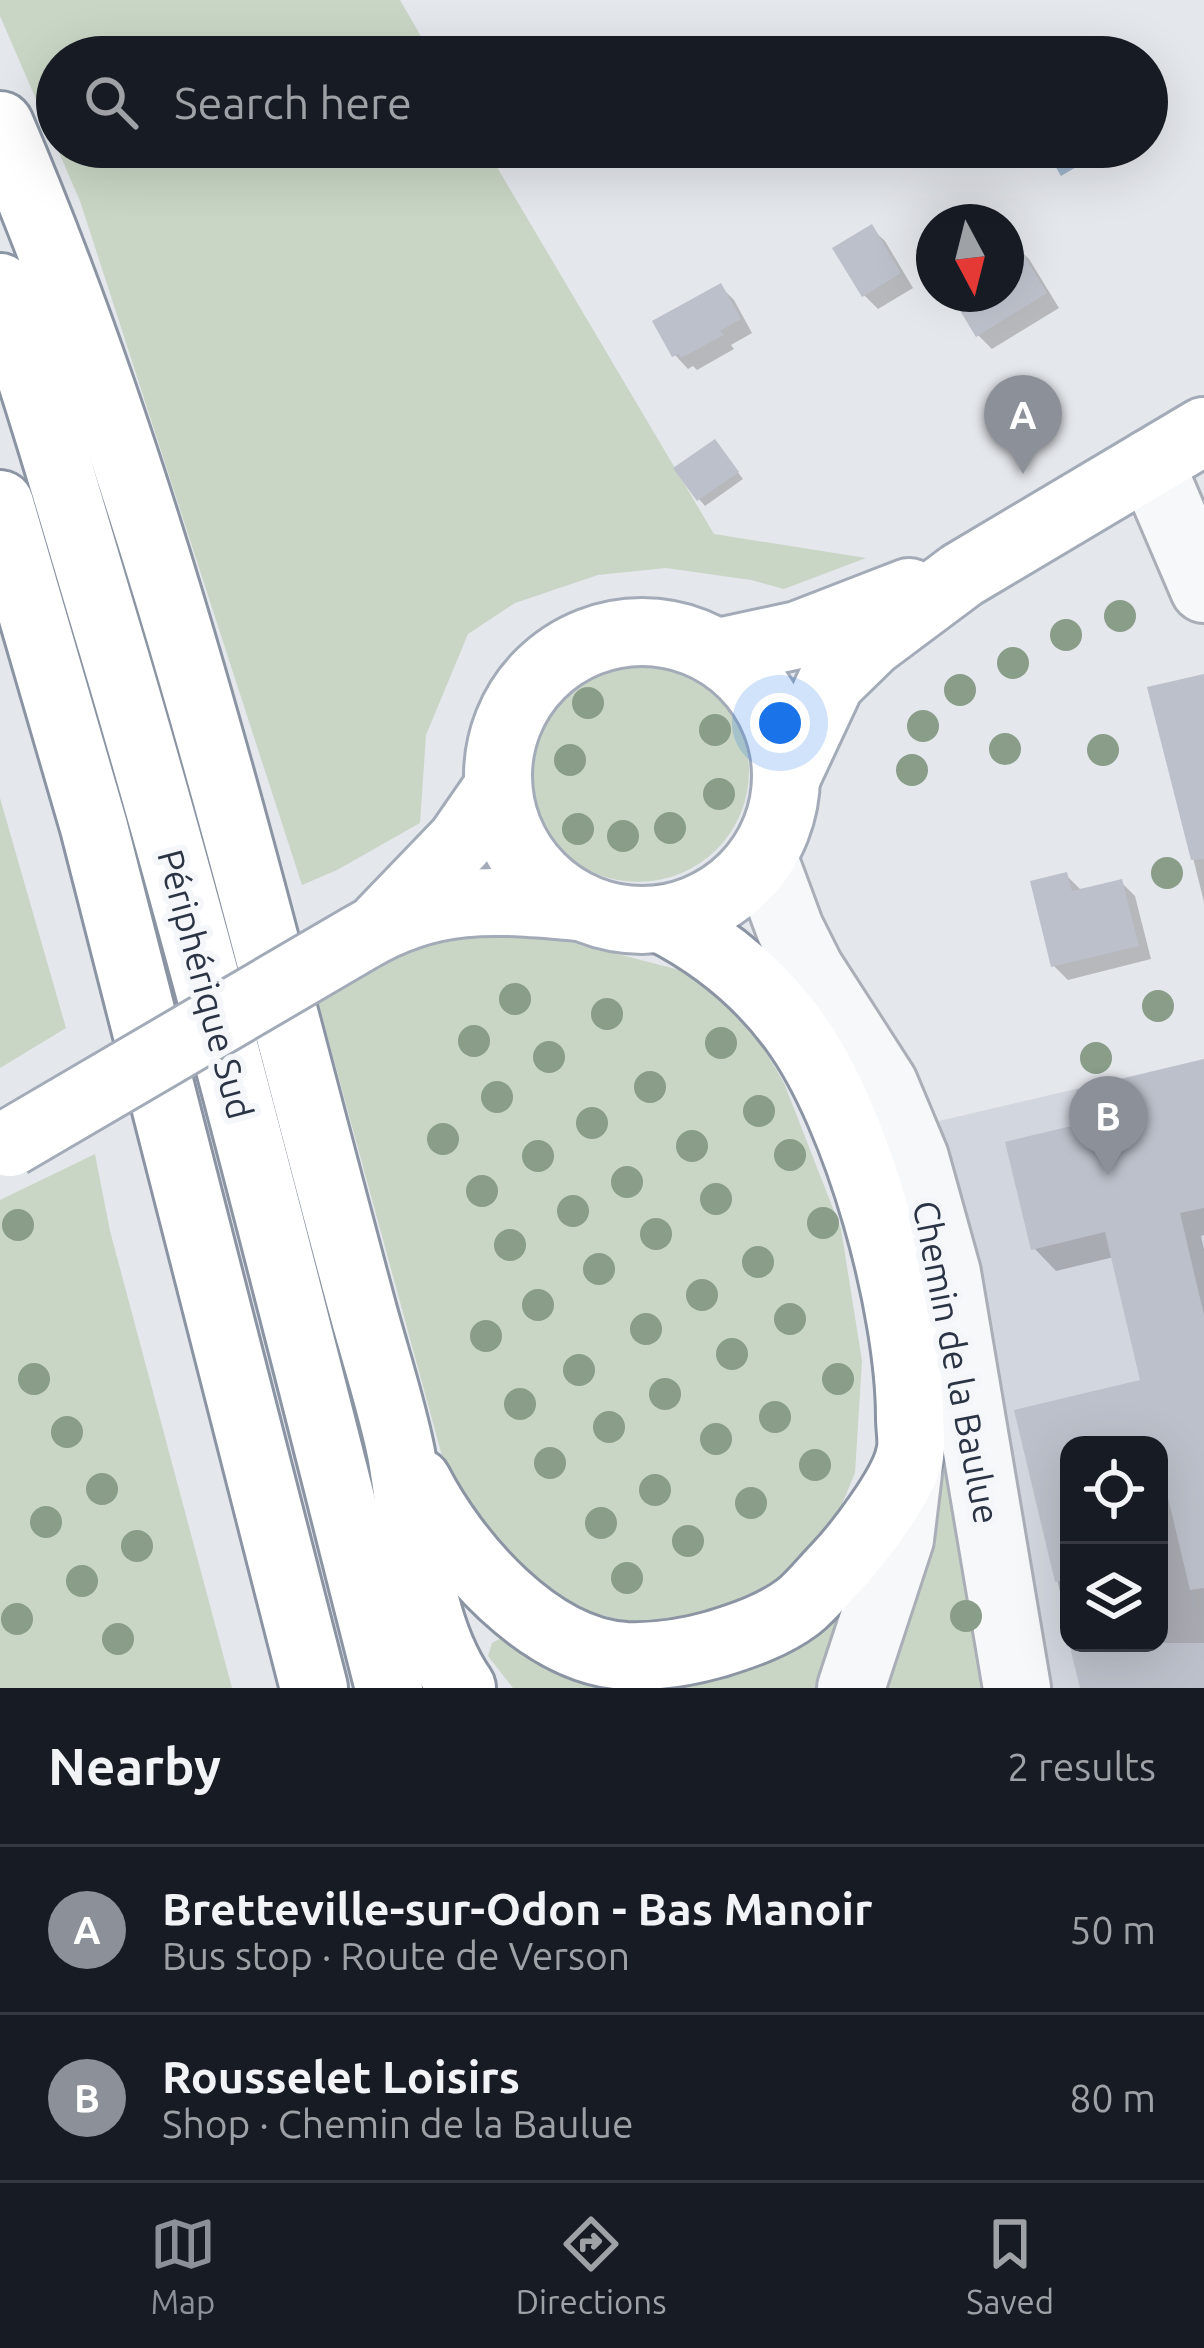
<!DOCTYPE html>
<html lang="en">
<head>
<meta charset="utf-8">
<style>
  :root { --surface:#171b24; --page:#242831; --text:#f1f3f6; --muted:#9ea1a6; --line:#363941; --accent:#8c9099 }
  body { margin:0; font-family:Ubuntu,sans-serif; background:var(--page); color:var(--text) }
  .controls { position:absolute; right:36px; bottom:36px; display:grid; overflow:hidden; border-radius:24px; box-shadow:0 12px 48px #0002 }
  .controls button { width:108px; height:108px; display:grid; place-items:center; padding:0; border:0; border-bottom:3px solid var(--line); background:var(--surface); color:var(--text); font:60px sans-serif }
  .compass { position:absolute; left:916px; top:204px; width:108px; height:108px; border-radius:50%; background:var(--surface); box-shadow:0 12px 48px #0002; rotate:173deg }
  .you { position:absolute; left:780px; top:723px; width:42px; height:42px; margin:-30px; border:9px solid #fff; border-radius:50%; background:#1a73e8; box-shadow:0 0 0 18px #1a73e833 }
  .badge { display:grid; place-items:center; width:78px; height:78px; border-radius:50%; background:var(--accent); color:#fff; font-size:39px; font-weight:700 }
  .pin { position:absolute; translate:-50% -99px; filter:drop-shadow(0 3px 6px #0008) }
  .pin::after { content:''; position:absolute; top:63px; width:42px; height:36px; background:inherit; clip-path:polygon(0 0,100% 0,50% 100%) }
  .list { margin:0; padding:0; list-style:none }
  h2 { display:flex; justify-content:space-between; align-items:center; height:156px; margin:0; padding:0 48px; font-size:51px }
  h2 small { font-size:39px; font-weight:400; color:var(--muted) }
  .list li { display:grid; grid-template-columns:78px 1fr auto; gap:36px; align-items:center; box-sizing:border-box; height:168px; padding:0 48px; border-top:3px solid var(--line) }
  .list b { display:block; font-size:45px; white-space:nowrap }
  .list p { margin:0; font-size:39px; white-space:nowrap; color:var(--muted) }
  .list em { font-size:39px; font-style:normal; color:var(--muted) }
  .icon { flex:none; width:66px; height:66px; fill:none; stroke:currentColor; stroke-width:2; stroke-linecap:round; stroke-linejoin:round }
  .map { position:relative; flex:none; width:1204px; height:1688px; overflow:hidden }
  .search { position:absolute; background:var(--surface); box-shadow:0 12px 48px #0002; left:36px; right:36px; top:36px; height:132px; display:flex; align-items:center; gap:30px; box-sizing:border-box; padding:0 42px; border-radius:66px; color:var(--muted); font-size:45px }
  .sheet { height:492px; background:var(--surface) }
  nav { display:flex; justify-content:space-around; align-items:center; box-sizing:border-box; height:168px; border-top:3px solid var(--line); background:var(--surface); font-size:33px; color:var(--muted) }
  nav a { display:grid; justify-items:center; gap:6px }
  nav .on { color:var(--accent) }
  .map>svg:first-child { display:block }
</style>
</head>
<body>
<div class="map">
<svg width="1204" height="1688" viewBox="0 0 1204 1688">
  <rect width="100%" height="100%" fill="#e4e7ec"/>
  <path fill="#d2d6de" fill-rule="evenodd" d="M1204,1059V1688H1021L922,1125ZM1069,1445H1159V1643H1069Z"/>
  <g fill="#c9d6c5">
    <path d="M0,0H400L433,57H57V147H485L714,534L866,558L784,589L751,580L666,568L598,575L515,603L468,634L426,735L420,823L337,870L302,885L80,201L0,16Z"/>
    <circle cx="638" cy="771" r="111"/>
    <path d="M0,798L66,1028L0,1068Z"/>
    <path d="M532,932L699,975L740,1007L784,1083L841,1229L862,1361L855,1473L837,1516L813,1554L736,1615L682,1627L628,1622L573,1607L521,1574L475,1519L444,1463L317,998L419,938Z"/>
    <path d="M95,1154L110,1231L232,1688H0V1200Z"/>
    <path d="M939,1421L994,1688H878Z"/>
    <path d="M845,1605L820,1688H513L488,1656L492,1643L505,1636Z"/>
  </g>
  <path fill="#9fb4cc" d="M1044,147H1110L1061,176Z"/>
  <g fill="#0003">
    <path d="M871,228L885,241L913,288L878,309L864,295Z"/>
    <path d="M1015,245L1029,259L1059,308L992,349L978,335L953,294H1006V246Z"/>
    <path d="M721,287L734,300L752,333L731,345L734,349L697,370L693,366L688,369L675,355Z"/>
    <path d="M720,449L743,479L705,506L699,499Z"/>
    <path d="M1204,677V902L1151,689Z"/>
    <path d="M1066,875L1080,889L1121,882L1135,896L1151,959L1068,980L1054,966Z"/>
    <path d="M1204,1062V1235L1201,1236L1204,1249V1688H1083L1072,1643H1159V1445H1069V1629L1017,1412L1144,1382L1114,1257L1056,1271L1034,1248L1087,1125Z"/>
  </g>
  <g fill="#bbc0ca">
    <path d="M872,224L901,273L862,297L832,248Z"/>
    <path d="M1006,226L1047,293L976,337L950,294H1006Z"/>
    <path d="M721,283L741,319L720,331L724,335L681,358L679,354L672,357L652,321Z"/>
    <path d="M715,439L739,472L697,501L673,468Z"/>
    <path d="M1204,674V859L1191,860L1147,687Z"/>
    <path d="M1067,872L1072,891L1122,879L1139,946L1051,967L1030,881Z"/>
    <path d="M1204,1059V1208L1180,1213L1204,1315V1588L1190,1590L1159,1460V1445H1069V1580L1055,1582L1014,1410L1140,1380L1105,1232L1031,1250L1005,1142L1084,1123L1076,1090Z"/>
    <path d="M1069,1643H1204V1688H1080Z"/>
  </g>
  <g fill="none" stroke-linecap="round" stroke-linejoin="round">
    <defs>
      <g id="minor">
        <path d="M1150,463L1204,589"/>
        <path d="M763,856L790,929L810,969L884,1084L915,1158L947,1273L1017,1688"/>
        <path d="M851,1688L900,1539L910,1456"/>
      </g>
      <g id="major">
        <circle cx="642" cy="776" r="144"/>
        <path d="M719,652L798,635L909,592"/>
        <path d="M788,774L831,682L871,643L962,575L1204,431"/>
        <path d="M382,923L460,842L496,790"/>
        <path d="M360,938C435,893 497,900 580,907"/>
      </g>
      <g id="highway">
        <path d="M0,125C162,503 254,908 361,1304C374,1353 391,1403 401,1453C415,1531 416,1621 462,1688"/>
        <path d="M0,287C42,404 75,524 111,643C214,989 300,1339 389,1688"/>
        <path d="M0,504L94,827L314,1688"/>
        <path d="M418,1482C455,1554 538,1651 626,1656C655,1657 688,1652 716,1644C745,1635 774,1625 798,1607C812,1596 824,1580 836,1568C858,1545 904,1485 910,1454C913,1443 910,1429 910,1418C910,1308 859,1119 794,1030C759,982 716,947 664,920"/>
      </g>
    </defs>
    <use href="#minor" stroke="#a9aeb7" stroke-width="72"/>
    <use href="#major" stroke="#a3abb8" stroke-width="72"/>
    <use href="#highway" stroke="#8b94a3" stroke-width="72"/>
    <use href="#minor" stroke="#f7f8fa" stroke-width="66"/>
    <use href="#major" stroke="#fff" stroke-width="66"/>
    <use href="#highway" stroke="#fff" stroke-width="66"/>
    <defs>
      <path id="major-bridge" d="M10,1143L360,938"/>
    </defs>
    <use href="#major-bridge" stroke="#a3abb8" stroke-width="72" stroke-linecap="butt"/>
    <use href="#major-bridge" stroke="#fff" stroke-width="66"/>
  </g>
  <g fill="#899d89">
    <circle cx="1120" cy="616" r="16"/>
    <circle cx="1066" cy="635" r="16"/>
    <circle cx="1013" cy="663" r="16"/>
    <circle cx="960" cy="690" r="16"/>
    <circle cx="588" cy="703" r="16"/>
    <circle cx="923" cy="726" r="16"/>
    <circle cx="715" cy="730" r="16"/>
    <circle cx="1005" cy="749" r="16"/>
    <circle cx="1103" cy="750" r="16"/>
    <circle cx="570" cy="760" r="16"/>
    <circle cx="912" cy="770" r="16"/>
    <circle cx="719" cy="794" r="16"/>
    <circle cx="670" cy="828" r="16"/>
    <circle cx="578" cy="829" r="16"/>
    <circle cx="623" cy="836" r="16"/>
    <circle cx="1167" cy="873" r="16"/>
    <circle cx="515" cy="999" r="16"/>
    <circle cx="1158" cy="1006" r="16"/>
    <circle cx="607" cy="1014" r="16"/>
    <circle cx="474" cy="1041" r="16"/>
    <circle cx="721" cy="1043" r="16"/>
    <circle cx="549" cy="1057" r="16"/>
    <circle cx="1096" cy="1058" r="16"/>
    <circle cx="650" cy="1087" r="16"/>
    <circle cx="497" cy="1097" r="16"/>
    <circle cx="759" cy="1111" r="16"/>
    <circle cx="592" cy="1123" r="16"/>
    <circle cx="443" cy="1139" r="16"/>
    <circle cx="692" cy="1146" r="16"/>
    <circle cx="790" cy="1155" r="16"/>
    <circle cx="538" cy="1156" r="16"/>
    <circle cx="627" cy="1182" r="16"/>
    <circle cx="482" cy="1191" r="16"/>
    <circle cx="716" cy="1199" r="16"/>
    <circle cx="573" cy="1211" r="16"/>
    <circle cx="823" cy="1223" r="16"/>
    <circle cx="18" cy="1225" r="16"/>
    <circle cx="656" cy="1234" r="16"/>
    <circle cx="510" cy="1245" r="16"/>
    <circle cx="758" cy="1262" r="16"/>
    <circle cx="599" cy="1269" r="16"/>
    <circle cx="702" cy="1295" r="16"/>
    <circle cx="538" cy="1305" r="16"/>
    <circle cx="790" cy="1319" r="16"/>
    <circle cx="646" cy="1329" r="16"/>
    <circle cx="486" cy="1336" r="16"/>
    <circle cx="732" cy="1354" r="16"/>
    <circle cx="579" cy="1370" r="16"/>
    <circle cx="34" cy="1379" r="16"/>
    <circle cx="838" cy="1379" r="16"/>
    <circle cx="665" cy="1394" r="16"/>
    <circle cx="520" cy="1404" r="16"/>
    <circle cx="775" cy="1417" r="16"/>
    <circle cx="609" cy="1427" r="16"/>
    <circle cx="67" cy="1432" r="16"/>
    <circle cx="716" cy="1439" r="16"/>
    <circle cx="550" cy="1463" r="16"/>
    <circle cx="815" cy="1465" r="16"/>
    <circle cx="102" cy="1489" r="16"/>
    <circle cx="655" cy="1490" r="16"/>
    <circle cx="751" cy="1503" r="16"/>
    <circle cx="46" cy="1522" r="16"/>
    <circle cx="601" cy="1523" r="16"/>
    <circle cx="688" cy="1541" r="16"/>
    <circle cx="137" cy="1546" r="16"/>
    <circle cx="627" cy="1578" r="16"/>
    <circle cx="82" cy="1581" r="16"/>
    <circle cx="966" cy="1616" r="16"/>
    <circle cx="17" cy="1619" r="16"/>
    <circle cx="118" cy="1639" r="16"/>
  </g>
  <g text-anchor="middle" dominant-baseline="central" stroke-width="12" stroke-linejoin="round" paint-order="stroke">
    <g font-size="36" fill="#2b3445" stroke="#f4f6f9">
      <text transform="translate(206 984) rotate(75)">Périphérique Sud</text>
      <text transform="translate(957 1362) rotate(79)">Chemin de la Baulue</text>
    </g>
  </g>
</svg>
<div class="controls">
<button><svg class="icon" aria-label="locate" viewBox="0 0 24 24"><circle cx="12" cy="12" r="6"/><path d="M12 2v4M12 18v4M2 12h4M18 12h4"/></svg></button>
<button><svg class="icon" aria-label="layers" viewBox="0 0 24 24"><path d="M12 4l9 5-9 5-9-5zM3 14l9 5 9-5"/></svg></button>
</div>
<svg class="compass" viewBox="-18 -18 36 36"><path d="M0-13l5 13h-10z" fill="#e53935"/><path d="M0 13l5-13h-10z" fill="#9ea1a6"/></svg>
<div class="you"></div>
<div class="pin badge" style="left:1023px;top:474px">A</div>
<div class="pin badge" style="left:1108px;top:1175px">B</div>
<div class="search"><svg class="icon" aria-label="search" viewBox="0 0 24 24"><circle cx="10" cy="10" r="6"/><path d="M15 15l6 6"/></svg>Search here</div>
</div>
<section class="sheet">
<h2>Nearby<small>2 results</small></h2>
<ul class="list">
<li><span class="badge">A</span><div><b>Bretteville-sur-Odon - Bas Manoir</b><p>Bus stop · Route de Verson</p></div><em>50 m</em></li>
<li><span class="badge">B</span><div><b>Rousselet Loisirs</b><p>Shop · Chemin de la Baulue</p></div><em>80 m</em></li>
</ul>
</section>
<nav>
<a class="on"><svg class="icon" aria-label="map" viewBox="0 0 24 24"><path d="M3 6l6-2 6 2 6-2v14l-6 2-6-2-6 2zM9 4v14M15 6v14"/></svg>Map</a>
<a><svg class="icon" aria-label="directions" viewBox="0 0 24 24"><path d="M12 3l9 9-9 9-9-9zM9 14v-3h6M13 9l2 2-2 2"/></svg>Directions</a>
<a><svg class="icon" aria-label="saved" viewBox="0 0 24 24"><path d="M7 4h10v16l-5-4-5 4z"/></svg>Saved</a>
</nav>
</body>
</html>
